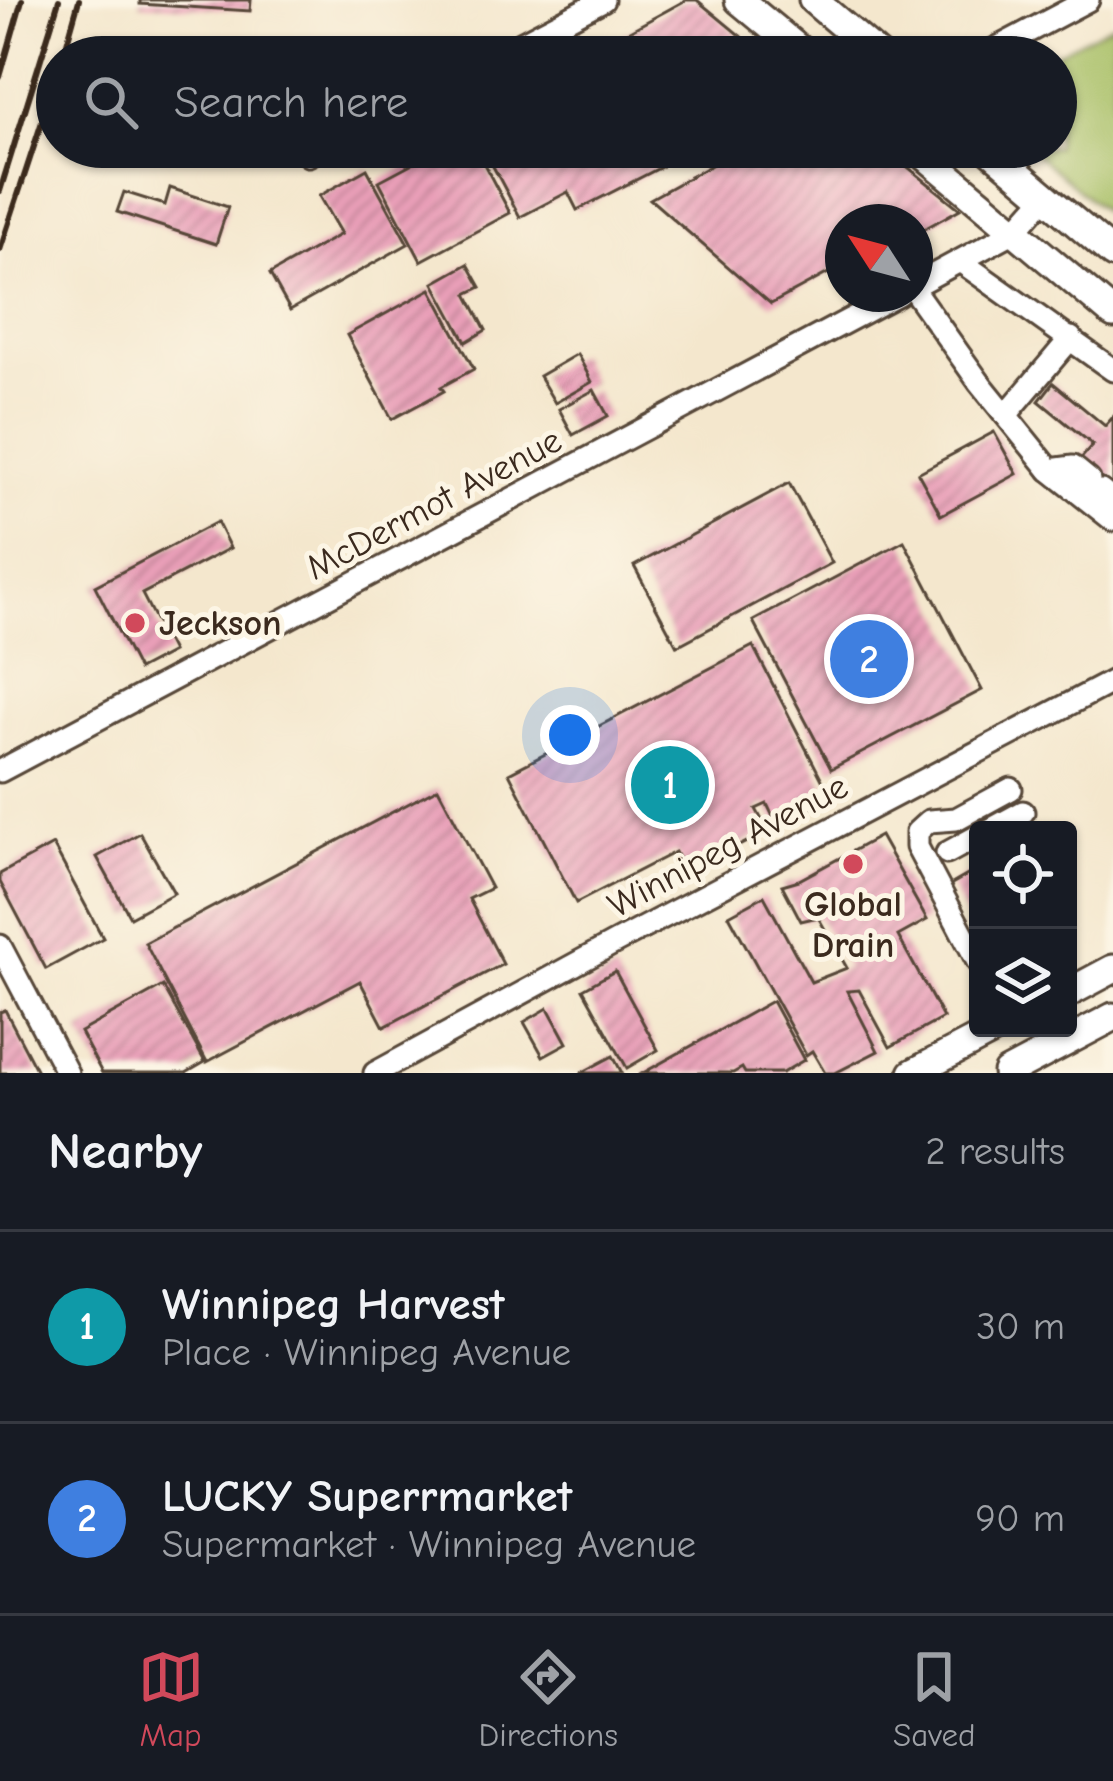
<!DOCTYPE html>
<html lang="en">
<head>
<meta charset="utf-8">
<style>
  :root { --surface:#171b24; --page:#242831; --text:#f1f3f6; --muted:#9ea1a6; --line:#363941; --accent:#d1495b }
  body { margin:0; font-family:"Comic Neue",sans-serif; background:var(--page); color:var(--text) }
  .controls { position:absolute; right:36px; bottom:36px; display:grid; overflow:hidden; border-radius:12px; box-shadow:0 3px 9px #0004 }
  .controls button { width:108px; height:108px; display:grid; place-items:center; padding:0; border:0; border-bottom:3px solid var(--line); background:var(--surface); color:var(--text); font:60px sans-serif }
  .compass { position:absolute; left:825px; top:204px; width:108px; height:108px; border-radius:50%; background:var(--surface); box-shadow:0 3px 9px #0004; rotate:306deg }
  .you { position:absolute; left:570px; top:735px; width:42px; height:42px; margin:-30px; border:9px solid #fff; border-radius:50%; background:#1a73e8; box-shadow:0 0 0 18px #1a73e833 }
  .badge { display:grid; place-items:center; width:78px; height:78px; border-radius:50%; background:var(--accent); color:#fff; font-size:39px; font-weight:700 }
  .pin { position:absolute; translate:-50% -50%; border:6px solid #fff; box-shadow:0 3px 12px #0006 }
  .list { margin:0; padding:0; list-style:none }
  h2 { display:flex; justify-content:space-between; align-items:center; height:156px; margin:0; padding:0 48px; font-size:51px }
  h2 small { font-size:39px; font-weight:400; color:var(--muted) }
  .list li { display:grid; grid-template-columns:78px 1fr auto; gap:36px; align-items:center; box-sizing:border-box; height:192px; padding:0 48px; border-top:3px solid var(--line) }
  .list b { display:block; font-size:45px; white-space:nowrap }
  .list p { margin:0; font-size:39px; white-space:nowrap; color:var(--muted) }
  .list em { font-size:39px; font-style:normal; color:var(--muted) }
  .icon { flex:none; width:66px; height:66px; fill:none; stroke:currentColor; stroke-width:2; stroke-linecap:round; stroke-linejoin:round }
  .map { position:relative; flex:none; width:1113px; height:1073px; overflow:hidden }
  .search { position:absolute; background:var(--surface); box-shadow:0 3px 9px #0004; left:36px; right:36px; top:36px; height:132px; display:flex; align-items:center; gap:30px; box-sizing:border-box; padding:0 42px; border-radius:66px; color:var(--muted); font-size:45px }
  .sheet { height:540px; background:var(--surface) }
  nav { display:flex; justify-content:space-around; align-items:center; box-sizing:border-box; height:168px; border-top:3px solid var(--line); background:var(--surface); font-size:33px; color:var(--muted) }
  nav a { display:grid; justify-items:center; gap:6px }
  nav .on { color:var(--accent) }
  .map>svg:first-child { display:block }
</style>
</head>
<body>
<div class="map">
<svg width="1113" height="1073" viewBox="0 0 1113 1073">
  <defs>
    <pattern id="building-hatch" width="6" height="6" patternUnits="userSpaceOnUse" patternTransform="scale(3)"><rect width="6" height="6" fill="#e99fb8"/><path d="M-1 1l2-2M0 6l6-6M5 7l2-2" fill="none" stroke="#be8295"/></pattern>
  </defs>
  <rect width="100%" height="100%" fill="#fcf5e5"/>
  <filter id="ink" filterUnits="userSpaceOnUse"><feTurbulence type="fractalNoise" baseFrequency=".00833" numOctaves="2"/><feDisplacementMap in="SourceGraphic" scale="24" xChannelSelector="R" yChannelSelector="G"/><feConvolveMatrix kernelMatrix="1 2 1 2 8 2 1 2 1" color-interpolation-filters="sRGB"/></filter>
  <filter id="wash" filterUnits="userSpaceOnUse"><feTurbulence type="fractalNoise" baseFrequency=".004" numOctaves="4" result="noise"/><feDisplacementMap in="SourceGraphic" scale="48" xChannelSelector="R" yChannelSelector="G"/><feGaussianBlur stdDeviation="2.7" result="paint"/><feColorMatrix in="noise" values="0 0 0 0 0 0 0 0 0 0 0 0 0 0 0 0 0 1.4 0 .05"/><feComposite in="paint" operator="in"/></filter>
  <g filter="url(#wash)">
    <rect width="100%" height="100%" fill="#f4e7cd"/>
    <path fill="#a6be63" stroke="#707440" stroke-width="3" d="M1113,24V219L1027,147H1056V57H1049Z"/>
    <g id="blocks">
      <g fill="url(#building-hatch)">
        <path d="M140,0H251L250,11L140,4Z"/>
        <path d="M686,0H697L766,57H634L622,35Z"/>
        <path d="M443,147H475L510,213L421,261L379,181Z"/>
        <path d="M502,147H651L661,167L577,210L568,192L520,217L487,155Z"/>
        <path d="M744,147H883L960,209L915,234V222H843V265L771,304L650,199Z"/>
        <path d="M367,169L408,244L290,310L270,274L341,234L319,196Z"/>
        <path d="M170,188L228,207L216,244L117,212L124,192L165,205Z"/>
        <path d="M468,264L481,287L467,294L486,330L466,342L434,283Z"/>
        <path d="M431,289L474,369L441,387L444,391L392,419L347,335Z"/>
        <path d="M577,354L592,382L555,403L539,376Z"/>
        <path d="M1053,383L1105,426L1113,417V493L1077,463L1093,445L1039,401Z"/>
        <path d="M594,390L608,416L573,435L559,409Z"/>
        <path d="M994,432L1017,474L941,515L918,473Z"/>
        <path d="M789,483L832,563L677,646L634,566Z"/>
        <path d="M217,522L230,548L142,594L172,652L138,670L95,586Z"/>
        <path d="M904,541L982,690L831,769L753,621Z"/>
        <path d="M753,646L831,797L777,825L767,804L756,809L768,831L686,873L675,852L576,903L509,773Z"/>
        <path d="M438,788L491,888L469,899L503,964L384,1027L360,981L207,1062L145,943Z"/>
        <path d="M140,833L174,893L130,917L97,857Z"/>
        <path d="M880,836L927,920L898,936L943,1018L890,1047L859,990L847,991L878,1051L835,1073H825L812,1051L806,1055L729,915L764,896L811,982L847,968L818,917L801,921L782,885L799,880Z"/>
        <path d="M53,845L103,938L46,969L0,882V874Z"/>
        <path d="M978,869V941L950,885Z"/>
        <path d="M615,971L658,1050L627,1068L583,989Z"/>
        <path d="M163,986L205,1062L186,1073H102L80,1032Z"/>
        <path d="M772,1001L804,1060L782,1073H745L742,1068L733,1073H643Z"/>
        <path d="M548,1008L567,1043L543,1056L524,1022Z"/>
        <path d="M5,1010L38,1073H0V1012Z"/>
        <path d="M613,1056L622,1073H581Z"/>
      </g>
    </g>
  </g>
  <g filter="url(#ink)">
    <use href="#blocks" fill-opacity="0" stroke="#574638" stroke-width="3"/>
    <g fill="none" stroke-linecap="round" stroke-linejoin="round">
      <defs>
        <g id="minor">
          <path d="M494,57L603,0"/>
          <path d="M980,57L1088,0"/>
          <path d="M308,155L323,147"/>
          <path d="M960,261L1113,370"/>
          <path d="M915,285L1015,231L1046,196"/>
          <path d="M915,292L979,382L1050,470L1113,520"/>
          <path d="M1006,415L1071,338"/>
          <path d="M1050,470L1073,467L1089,480"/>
          <path d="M1101,491L1113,501"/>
          <path d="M0,771L898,294"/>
          <path d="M990,830L1023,812"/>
          <path d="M947,853L978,836"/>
          <path d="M0,946L67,1073"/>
          <path d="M978,962L917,847V832L929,821L956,819L1011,789"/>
          <path d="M375,1073L616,942L1113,681"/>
        </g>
        <g id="major">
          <path d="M739,0L808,57"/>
          <path d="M813,0L880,57"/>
          <path d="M915,147L1113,314"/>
          <path d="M987,147L1113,254"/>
          <path d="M1068,993L1113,969"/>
          <path d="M913,1073L999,1028"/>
          <path d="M1007,1073L1113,1017"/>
        </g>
      </defs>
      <use href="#minor" stroke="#574638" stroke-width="27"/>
      <use href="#major" stroke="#574638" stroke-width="33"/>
      <use href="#minor" stroke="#fff" stroke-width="21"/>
      <use href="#major" stroke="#fff" stroke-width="27"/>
      <g stroke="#3b2a1e" stroke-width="6">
        <path d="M63,57L79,0"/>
        <path d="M0,77L22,0"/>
        <path d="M0,191L59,0"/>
        <path d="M0,250L57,76"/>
      </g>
    </g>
  </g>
  <g fill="#d1495b" stroke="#fcf5e5" stroke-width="4.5">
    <circle cx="135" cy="623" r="12"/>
    <circle cx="853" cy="864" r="12"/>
  </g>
  <g text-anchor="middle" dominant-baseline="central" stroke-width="10" stroke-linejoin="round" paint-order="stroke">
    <g font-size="36" fill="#3b2a1e" stroke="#fcf5e5">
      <text transform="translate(434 504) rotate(-28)">McDermot Avenue</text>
      <text transform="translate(728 846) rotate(-28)">Winnipeg Avenue</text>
    </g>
    <g font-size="36" font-weight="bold" fill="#3b2a1e" stroke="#fcf5e5" text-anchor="start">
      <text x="159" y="623">Jeckson</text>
      <text x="853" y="904" text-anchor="middle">Global<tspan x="853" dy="41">Drain</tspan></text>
    </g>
  </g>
</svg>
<div class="controls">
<button><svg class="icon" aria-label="locate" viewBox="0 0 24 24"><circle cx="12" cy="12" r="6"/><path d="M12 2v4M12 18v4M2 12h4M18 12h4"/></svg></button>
<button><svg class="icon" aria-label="layers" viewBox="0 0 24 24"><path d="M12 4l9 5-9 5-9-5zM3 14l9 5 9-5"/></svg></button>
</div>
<svg class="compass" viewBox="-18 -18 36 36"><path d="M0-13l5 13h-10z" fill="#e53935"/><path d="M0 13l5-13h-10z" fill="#9ea1a6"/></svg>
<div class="you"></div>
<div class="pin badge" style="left:670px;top:785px;background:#0f9aa8">1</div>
<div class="pin badge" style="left:869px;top:659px;background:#3f7fe0">2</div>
<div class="search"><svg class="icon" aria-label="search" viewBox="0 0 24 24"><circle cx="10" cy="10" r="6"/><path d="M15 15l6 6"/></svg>Search here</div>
</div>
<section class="sheet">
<h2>Nearby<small>2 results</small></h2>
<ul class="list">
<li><span class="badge" style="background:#0f9aa8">1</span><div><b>Winnipeg Harvest</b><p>Place · Winnipeg Avenue</p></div><em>30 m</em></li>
<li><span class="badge" style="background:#3f7fe0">2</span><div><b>LUCKY Superrmarket</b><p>Supermarket · Winnipeg Avenue</p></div><em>90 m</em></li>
</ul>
</section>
<nav>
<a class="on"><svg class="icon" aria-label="map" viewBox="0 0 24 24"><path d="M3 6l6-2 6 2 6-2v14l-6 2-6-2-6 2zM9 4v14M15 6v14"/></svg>Map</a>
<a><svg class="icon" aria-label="directions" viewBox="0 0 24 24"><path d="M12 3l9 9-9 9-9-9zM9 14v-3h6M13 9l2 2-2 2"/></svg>Directions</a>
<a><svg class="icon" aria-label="saved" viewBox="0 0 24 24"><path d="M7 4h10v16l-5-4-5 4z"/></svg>Saved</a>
</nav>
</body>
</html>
